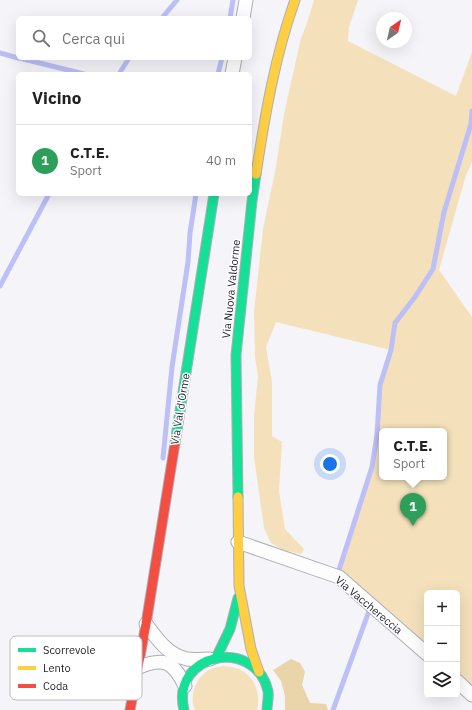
<!DOCTYPE html>
<html lang="it">
<head>
<meta charset="utf-8">
<style>
  :root { --surface:#fff; --page:#f6f6f6; --text:#222; --muted:#767676; --line:#e0e0e0; --accent:#0b8043 }
  body { margin:0; font-family:"IBM Plex Sans",sans-serif; background:var(--page); color:var(--text) }
  .controls { position:absolute; right:12px; bottom:12px; display:grid; overflow:hidden; border-radius:6px; box-shadow:0 4px 16px #0002 }
  .controls button { width:36px; height:36px; display:grid; place-items:center; padding:0; border:0; border-bottom:1px solid var(--line); background:var(--surface); color:var(--text); font:20px sans-serif }
  .compass { position:absolute; left:376px; top:12px; width:36px; height:36px; border-radius:50%; background:var(--surface); box-shadow:0 4px 16px #0002; rotate:34deg }
  .you { position:absolute; left:330px; top:464px; width:14px; height:14px; margin:-10px; border:3px solid #fff; border-radius:50%; background:#1a73e8; box-shadow:0 0 0 6px #1a73e833 }
  .badge { display:grid; place-items:center; width:26px; height:26px; border-radius:50%; background:var(--accent); color:#fff; font-size:13px; font-weight:700 }
  .pin { position:absolute; translate:-50% -33px; filter:drop-shadow(0 1px 2px #0008) }
  .pin::after { content:''; position:absolute; top:21px; width:14px; height:12px; background:inherit; clip-path:polygon(0 0,100% 0,50% 100%) }
  .popup { position:absolute; left:379px; top:428px; width:68px; height:52px; box-sizing:border-box; display:grid; place-content:center; border-radius:6px; background:var(--surface); filter:drop-shadow(0 1px 3px #0005); font-size:13px; white-space:nowrap; color:var(--muted) }
  .popup b { font-size:15px; color:var(--text) }
  .popup::after { content:''; position:absolute; left:50%; top:100%; margin-left:-8px; border:8px solid transparent; border-top-color:var(--surface) }
  .list { margin:0; padding:0; list-style:none }
  h2 { display:flex; justify-content:space-between; align-items:center; height:52px; margin:0; padding:0 16px; font-size:17px }
  h2 small { font-size:13px; font-weight:400; color:var(--muted) }
  .list li { display:grid; grid-template-columns:26px 1fr auto; gap:12px; align-items:center; box-sizing:border-box; height:72px; padding:0 16px; border-top:1px solid var(--line) }
  .list b { display:block; font-size:15px; white-space:nowrap }
  .list p { margin:0; font-size:13px; white-space:nowrap; color:var(--muted) }
  .list em { font-size:13px; font-style:normal; color:var(--muted) }
  .icon { flex:none; width:22px; height:22px; fill:none; stroke:currentColor; stroke-width:2; stroke-linecap:round; stroke-linejoin:round }
  .map { position:relative; flex:none; width:472px; height:710px; overflow:hidden }
  .search { position:absolute; background:var(--surface); box-shadow:0 4px 16px #0002; left:16px; top:16px; width:236px; height:44px; display:flex; align-items:center; gap:10px; box-sizing:border-box; padding:0 14px; border-radius:6px; color:var(--muted); font-size:15px }
  .panel { position:absolute; background:var(--surface); box-shadow:0 4px 16px #0002; left:16px; top:72px; width:236px; height:124px; border-radius:6px }
  .map>svg:first-child { display:block }
</style>
</head>
<body>
<div class="map">
<svg width="472" height="710" viewBox="0 0 472 710">
  <rect width="100%" height="100%" fill="#f4f4f9"/>
  <g fill="#f4e1bb" fill-rule="evenodd">
    <path d="M314,0H358L349,27L348,41L456,96L472,52V162L466,175L439,270L472,317V690L457,681V593H427V654L371,605L339,570L372,467L377,435L380,385L391,350L276,322L266,347L272,383V436L282,442L279,491L283,516L285,529L304,549L301,554L283,550L271,543L264,528L254,457V417L258,376L255,357L254,312L263,229L276,167L284,114L301,38L306,26ZM382,431H444V477H382Z"/>
    <path d="M223,666C228,667 234,667 239,669C255,677 261,693 257,710H195C188,695 197,674 213,668C216,667 220,667 223,666Z"/>
  </g>
  <path fill="#ead4a9" d="M291,659L300,663L305,672L302,685L310,703L326,704L328,710H285V696L281,681L273,670Z"/>
  <g fill="none" stroke-linecap="round" stroke-linejoin="round">
    <g stroke="#bdbff7" stroke-width="5">
      <path d="M162,18L177,0"/>
      <path d="M230,18L233,0"/>
      <path d="M0,53L18,58"/>
      <path d="M19,58L84,74"/>
      <path d="M119,74L129,58"/>
      <path d="M218,74L222,58"/>
      <path d="M0,286L49,194"/>
      <path d="M163,458L172,367L188,262L190,233L196,194"/>
      <path d="M339,570L372,467L377,435L380,385L391,350L395,323L415,297L433,269L444,212L471,124L472,111"/>
      <path d="M333,710L369,611"/>
    </g>
    <defs>
      <g id="street">
        <path d="M243,18L246,0"/>
        <path d="M232,74L235,58"/>
        <path d="M238,542L339,577L427,654"/>
        <path d="M146,624C157,639 168,655 187,659C194,660 203,659 210,659"/>
        <path d="M137,668C163,657 173,660 185,686"/>
        <path d="M457,681L472,695"/>
      </g>
      <g id="fast">
        <path d="M175,443L214,194"/>
        <path d="M238,497L236,355L252,201L256,174"/>
        <path d="M216,658L230,629L238,598"/>
        <path d="M184,710C170,653 255,636 268,691C269,697 267,704 267,710"/>
      </g>
      <g id="slow">
        <path d="M256,174C265,115 275,56 295,0"/>
        <path d="M238,497L239,586L251,649L259,672"/>
      </g>
      <path id="jam" d="M130,710L146,624L175,443"/>
    </defs>
    <use href="#street" stroke="#aeaeb6" stroke-width="15"/>
    <use href="#fast" stroke="#aeaeb6" stroke-width="11"/>
    <use href="#slow" stroke="#aeaeb6" stroke-width="11"/>
    <use href="#jam" stroke="#aeaeb6" stroke-width="11"/>
    <use href="#street" stroke="#fdfdfe" stroke-width="13"/>
    <use href="#fast" stroke="#16e098" stroke-width="9"/>
    <use href="#slow" stroke="#ffcf43" stroke-width="9"/>
    <use href="#jam" stroke="#f24e42" stroke-width="9"/>
  </g>
  <g text-anchor="middle" dominant-baseline="central" stroke-width="3" stroke-linejoin="round" paint-order="stroke">
    <g font-size="11" fill="#252633" stroke="#fff">
      <text transform="translate(231 289) rotate(-84)">Via Nuova Valdorme</text>
      <text transform="translate(180 409) rotate(-81)">Via Val d'Orme</text>
      <text transform="translate(369 605) rotate(40)">Via Vacchereccia</text>
    </g>
  </g>
  <rect x="10" y="636" width="132" height="64" rx="6" fill="#fff" stroke="#bebec2" stroke-width="1"/>
  <rect x="18" y="648" width="18" height="4" fill="#16e098"/>
  <rect x="18" y="666" width="18" height="4" fill="#ffcf43"/>
  <rect x="18" y="684" width="18" height="4" fill="#f24e42"/>
  <g font-size="11" fill="#252633">
    <text x="43" y="654">Scorrevole</text>
    <text x="43" y="672">Lento</text>
    <text x="43" y="690">Coda</text>
  </g>
</svg>
<div class="controls">
<button>+</button>
<button>−</button>
<button><svg class="icon" aria-label="layers" viewBox="0 0 24 24"><path d="M12 4l9 5-9 5-9-5zM3 14l9 5 9-5"/></svg></button>
</div>
<svg class="compass" viewBox="-18 -18 36 36"><path d="M0-13l5 13h-10z" fill="#e53935"/><path d="M0 13l5-13h-10z" fill="#767676"/></svg>
<div class="you"></div>
<div class="pin badge" style="left:413px;top:526px;background:#2e9e5b">1</div>
<div class="popup"><b>C.T.E.</b>Sport</div>
<div class="search"><svg class="icon" aria-label="search" viewBox="0 0 24 24"><circle cx="10" cy="10" r="6"/><path d="M15 15l6 6"/></svg>Cerca qui</div>
<section class="panel">
<h2>Vicino<small></small></h2>
<ul class="list">
<li><span class="badge" style="background:#2e9e5b">1</span><div><b>C.T.E.</b><p>Sport</p></div><em>40 m</em></li>
</ul>
</section>
</div>
</body>
</html>
